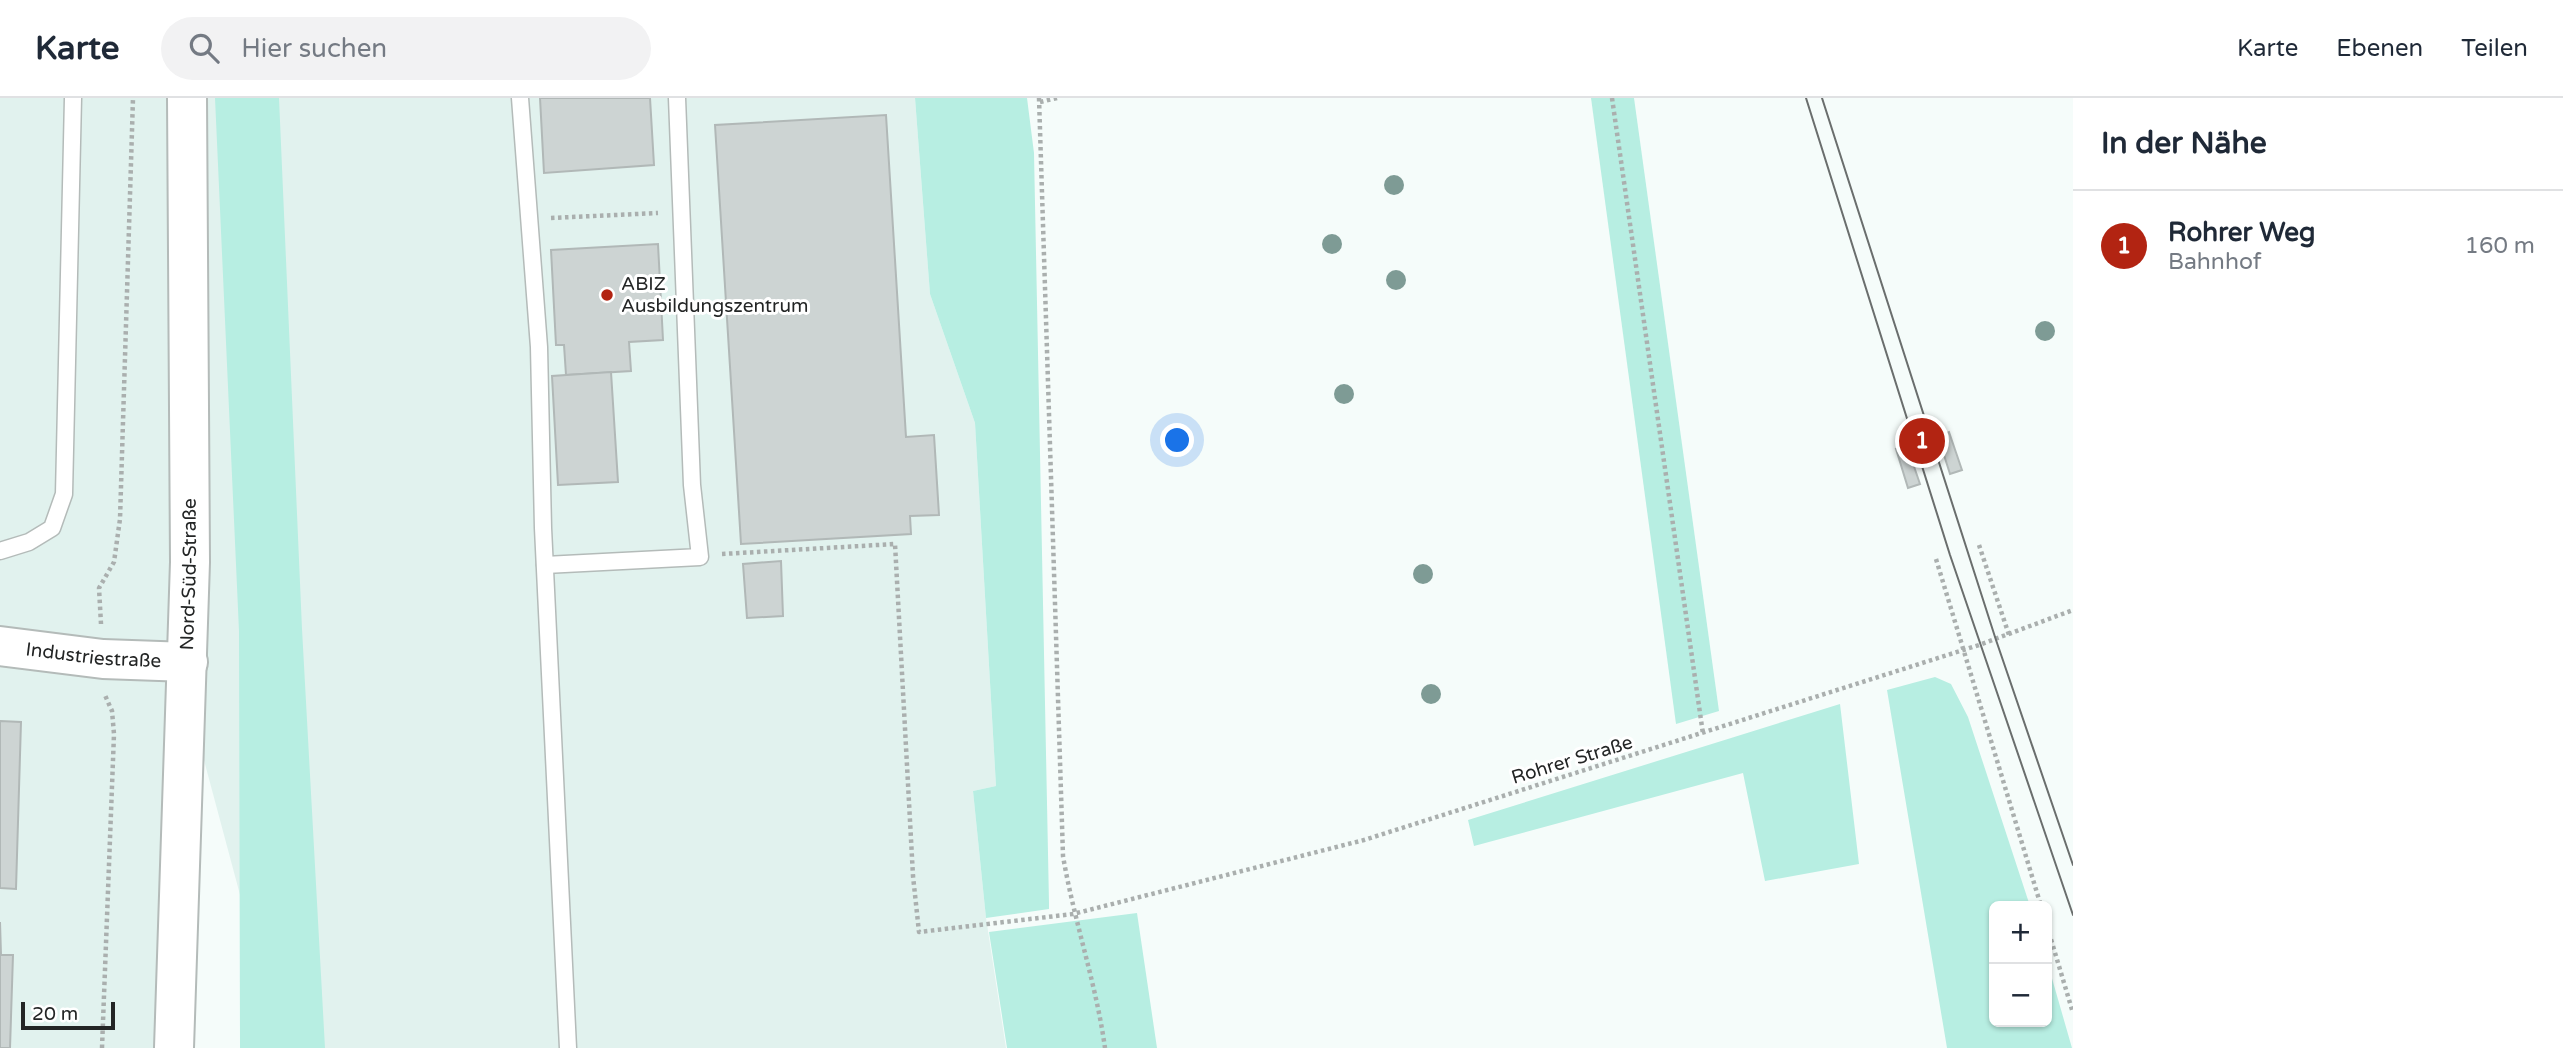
<!DOCTYPE html>
<html lang="de">
<head>
<meta charset="utf-8">
<style>
  :root { --surface:#fff; --page:#f2f2f3; --text:#1f2937; --muted:#747a83; --line:#e0e1e3; --accent:#b22412 }
  body { margin:0; font-family:"Varela Round",sans-serif; background:var(--page); color:var(--text) }
  .controls { position:absolute; right:21px; bottom:21px; display:grid; overflow:hidden; border-radius:10px; box-shadow:0 2px 5px #0004 }
  .controls button { width:63px; height:63px; display:grid; place-items:center; padding:0; border:0; border-bottom:2px solid var(--line); background:var(--surface); color:var(--text); font:35px sans-serif }
  .scale { position:absolute; left:21px; bottom:18px; width:94px; box-sizing:border-box; padding-left:7px; border:4px solid #232525; border-top:0; font-size:19px; line-height:24px; white-space:nowrap; color:#232525; -webkit-text-stroke:5px #fff; paint-order:stroke }
  .you { position:absolute; left:1178px; top:343px; width:24px; height:24px; margin:-18px; border:5px solid #fff; border-radius:50%; background:#1a73e8; box-shadow:0 0 0 10px #1a73e833 }
  .badge { display:grid; place-items:center; width:46px; height:46px; border-radius:50%; background:var(--accent); color:#fff; font-size:23px; font-weight:700 }
  .pin { position:absolute; translate:-50% -50%; border:4px solid #fff; box-shadow:0 2px 7px #0006 }
  .list { margin:0; padding:0; list-style:none }
  h2 { display:flex; justify-content:space-between; align-items:center; height:91px; margin:0; padding:0 28px; font-size:30px }
  h2 small { font-size:23px; font-weight:400; color:var(--muted) }
  .list li { display:grid; grid-template-columns:46px 1fr auto; gap:21px; align-items:center; box-sizing:border-box; height:112px; padding:0 28px; border-top:2px solid var(--line) }
  .list b { display:block; font-size:26px; white-space:nowrap }
  .list p { margin:0; font-size:23px; white-space:nowrap; color:var(--muted) }
  .list em { font-size:23px; font-style:normal; color:var(--muted) }
  .icon { flex:none; width:38px; height:38px; fill:none; stroke:currentColor; stroke-width:2; stroke-linecap:round; stroke-linejoin:round }
  .map { position:relative; flex:none; width:2073px; height:950px; overflow:hidden }
  header { display:flex; align-items:center; gap:42px; box-sizing:border-box; height:98px; padding:0 35px; background:var(--surface); border-bottom:2px solid var(--line) }
  header strong { font-size:33px }
  nav { display:flex; gap:38px; margin-inline-start:auto; font-size:24px }
  .search { width:490px; height:63px; background:var(--page); display:flex; align-items:center; gap:18px; box-sizing:border-box; padding:0 24px; border-radius:38px; color:var(--muted); font-size:26px }
  main { display:flex }
  aside { flex:1; background:var(--surface) }
  .map>svg:first-child { display:block }
</style>
</head>
<body>
<header>
<strong>Karte</strong>
<div class="search"><svg class="icon" aria-label="search" viewBox="0 0 24 24"><circle cx="10" cy="10" r="6"/><path d="M15 15l6 6"/></svg>Hier suchen</div>
<nav><a>Karte</a><a>Ebenen</a><a>Teilen</a></nav>
</header>
<main>
<div class="map">
<svg width="2073" height="950" viewBox="0 0 2073 950">
  <rect width="100%" height="100%" fill="#f5fcfa"/>
  <path fill="#e1f2ee" d="M0,0H915L930,196L975,325L996,688L973,693L986,820L1006,950H281L182,580L172,950H0Z"/>
  <g fill="#b7eee2">
    <path d="M215,0H279L302,531L325,950H240L239,533Z"/>
    <path d="M915,0H1027L1034,55L1049,805V811L986,820L973,693L996,688L975,325L930,196Z"/>
    <path d="M1591,0H1634L1719,613L1676,626Z"/>
    <path d="M1935,579L1951,586L1968,619L2030,808H1994V924H2047V863L2072,950H1947L1887,592Z"/>
    <path d="M1840,606L1859,766L1765,783L1743,675L1474,748L1468,722Z"/>
    <path d="M1137,815L1157,950H1007L989,834Z"/>
  </g>
  <g fill="#cdd4d3" stroke="#b1b8b7" stroke-width="2">
    <path d="M540,0H650L654,67L544,75Z"/>
    <path d="M886,17L906,339L934,337L939,417L910,418L911,436L741,446L715,27Z"/>
    <path d="M658,146L663,242L629,244L631,273L566,277L564,247H556L551,152Z"/>
    <path d="M611,274L618,384L558,387L552,278Z"/>
    <path d="M1949,334L1962,372L1950,376L1938,338Z"/>
    <path d="M1907,348L1920,386L1908,390L1896,351Z"/>
    <path d="M781,463L783,518L747,520L743,466Z"/>
    <path d="M0,623L21,624L16,791L0,790Z"/>
    <path d="M0,824L1,857H13L10,950H0Z"/>
  </g>
  <g fill="none" stroke-linecap="round" stroke-linejoin="round">
    <defs>
      <g id="service">
        <path d="M520,0L539,249L543,430L568,950"/>
        <path d="M0,453L29,444L52,430L64,396L73,0"/>
        <path d="M545,467L700,459L692,387L677,0"/>
      </g>
      <g id="tertiary">
        <path id="s1" d="M0,548L103,561L188,564"/>
      </g>
      <g id="secondary">
        <path id="s2" d="M174,950L190,464L187,0"/>
      </g>
    </defs>
    <use href="#service" stroke="#b4bbb9" stroke-width="19"/>
    <use href="#tertiary" stroke="#b4bbb9" stroke-width="42"/>
    <use href="#secondary" stroke="#b4bbb9" stroke-width="42"/>
    <g stroke="#aaafae" stroke-width="4.5" stroke-dasharray="3.5 3.5" stroke-linecap="butt">
      <path d="M1039,0L1063,758C1074,823 1096,885 1105,950"/>
      <path d="M1612,0L1703,636"/>
      <path d="M1040,4L1057,0"/>
      <path d="M551,120L658,115"/>
      <path d="M1979,447L2009,537"/>
      <path d="M722,456L895,446L913,778L919,834L1073,816L1364,742L1979,547L2073,512"/>
      <path d="M1936,461L2041,808"/>
      <path d="M101,526L99,490L114,464L120,421L133,0"/>
      <path d="M2047,828L2073,915"/>
      <path d="M102,950L114,636L112,613L104,595"/>
    </g>
    <use href="#service" stroke="#fff" stroke-width="16"/>
    <use href="#tertiary" stroke="#fff" stroke-width="38"/>
    <use href="#secondary" stroke="#fff" stroke-width="38"/>
    <g stroke="#6a6e6d" stroke-width="2">
      <path d="M1806,0L1950,457L2073,817"/>
      <path d="M1822,0L1996,542L2073,767"/>
    </g>
  </g>
  <g fill="#7e9b95">
    <circle cx="1394" cy="87" r="10"/>
    <circle cx="1332" cy="146" r="10"/>
    <circle cx="1396" cy="182" r="10"/>
    <circle cx="2045" cy="233" r="10"/>
    <circle cx="1344" cy="296" r="10"/>
    <circle cx="1423" cy="476" r="10"/>
    <circle cx="1431" cy="596" r="10"/>
  </g>
  <circle fill="#b22412" stroke="#fff" stroke-width="2.5" cx="607" cy="197" r="7"/>
  <g text-anchor="middle" dominant-baseline="central" stroke-width="6" stroke-linejoin="round" paint-order="stroke">
    <g font-size="19" fill="#232525" stroke="#fff" text-anchor="start">
      <text x="621" y="186">ABIZ<tspan x="621" dy="22">Ausbildungszentrum</tspan></text>
    </g>
    <g font-size="19" fill="#232525" stroke="#fff">
      <text stroke="none"><textPath href="#s2" startOffset="474">Nord-Süd-Straße</textPath></text>
      <text stroke="none"><textPath href="#s1" startOffset="94">Industriestraße</textPath></text>
      <text transform="translate(1572 662) rotate(-17)">Rohrer Straße</text>
    </g>
  </g>
</svg>
<div class="controls">
<button>+</button>
<button>−</button>
</div>
<div class="scale">20 m</div>
<div class="you"></div>
<div class="pin badge" style="left:1922px;top:343px">1</div>
</div>
<aside>
<h2>In der Nähe<small></small></h2>
<ul class="list">
<li><span class="badge">1</span><div><b>Rohrer Weg</b><p>Bahnhof</p></div><em>160 m</em></li>
</ul>
</aside>
</main>
</body>
</html>
